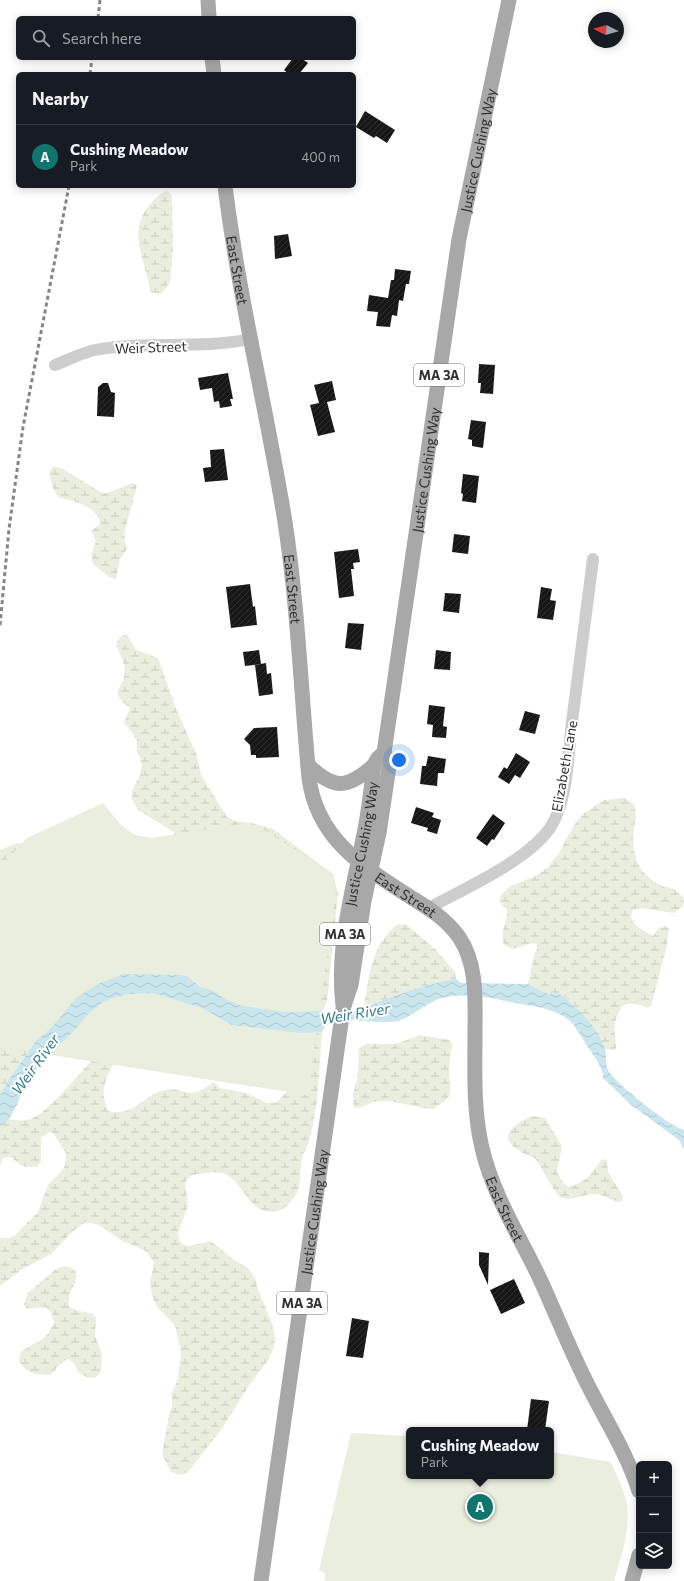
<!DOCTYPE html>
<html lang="en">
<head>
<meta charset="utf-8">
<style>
  :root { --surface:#171b24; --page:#242831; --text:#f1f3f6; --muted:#9ea1a6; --line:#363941; --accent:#0f766e }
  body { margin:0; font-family:Commissioner,sans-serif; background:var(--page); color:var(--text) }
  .controls { position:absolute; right:12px; bottom:12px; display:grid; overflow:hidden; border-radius:6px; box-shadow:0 2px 10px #0003 }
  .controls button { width:36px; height:36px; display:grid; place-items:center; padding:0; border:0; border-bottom:1px solid var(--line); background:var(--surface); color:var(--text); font:20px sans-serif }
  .compass { position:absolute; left:588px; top:12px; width:36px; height:36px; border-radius:50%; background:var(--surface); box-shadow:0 2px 10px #0003; rotate:276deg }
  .you { position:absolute; left:399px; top:760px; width:14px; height:14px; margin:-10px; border:3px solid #fff; border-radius:50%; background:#1a73e8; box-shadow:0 0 0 6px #1a73e833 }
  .badge { display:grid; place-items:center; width:26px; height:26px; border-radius:50%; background:var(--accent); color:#fff; font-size:13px; font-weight:700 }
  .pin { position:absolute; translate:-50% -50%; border:2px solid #fff; box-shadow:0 1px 4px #0006 }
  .popup { position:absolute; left:406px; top:1427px; width:148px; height:52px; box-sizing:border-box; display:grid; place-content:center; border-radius:6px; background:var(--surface); filter:drop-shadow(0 1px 3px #0005); font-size:13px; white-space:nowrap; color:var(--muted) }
  .popup b { font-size:15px; color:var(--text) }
  .popup::after { content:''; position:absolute; left:50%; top:100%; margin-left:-8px; border:8px solid transparent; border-top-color:var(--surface) }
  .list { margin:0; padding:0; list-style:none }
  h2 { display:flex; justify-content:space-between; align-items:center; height:52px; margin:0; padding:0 16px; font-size:17px }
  h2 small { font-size:13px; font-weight:400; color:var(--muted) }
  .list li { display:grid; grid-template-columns:26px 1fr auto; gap:12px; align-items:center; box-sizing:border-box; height:64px; padding:0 16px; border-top:1px solid var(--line) }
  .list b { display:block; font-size:15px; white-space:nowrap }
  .list p { margin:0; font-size:13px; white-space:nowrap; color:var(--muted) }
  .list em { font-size:13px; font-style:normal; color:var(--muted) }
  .icon { flex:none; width:22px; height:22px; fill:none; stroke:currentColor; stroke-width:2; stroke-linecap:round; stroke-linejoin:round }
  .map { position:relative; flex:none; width:684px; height:1581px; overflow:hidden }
  .search { position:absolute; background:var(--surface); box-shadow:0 2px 10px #0003; left:16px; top:16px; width:340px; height:44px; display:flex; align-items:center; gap:10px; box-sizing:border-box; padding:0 14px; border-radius:6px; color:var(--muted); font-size:15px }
  .panel { position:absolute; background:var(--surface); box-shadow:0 2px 10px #0003; left:16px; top:72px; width:340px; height:116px; border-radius:6px }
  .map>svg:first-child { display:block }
</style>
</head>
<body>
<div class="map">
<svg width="684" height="1581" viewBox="0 0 684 1581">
  <defs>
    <pattern id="wetland-marsh" width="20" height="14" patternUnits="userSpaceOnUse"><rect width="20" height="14" fill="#e9eede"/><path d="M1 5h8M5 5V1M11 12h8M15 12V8" fill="none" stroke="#c8ccbf"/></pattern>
    <pattern id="water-waves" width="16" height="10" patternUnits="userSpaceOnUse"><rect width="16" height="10" fill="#c9e6ef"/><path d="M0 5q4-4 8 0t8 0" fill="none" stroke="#adc6cd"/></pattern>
    <pattern id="building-hatch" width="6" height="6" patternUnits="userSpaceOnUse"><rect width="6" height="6" fill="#171717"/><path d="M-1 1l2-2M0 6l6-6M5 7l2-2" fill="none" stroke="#303030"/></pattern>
  </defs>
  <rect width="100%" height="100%" fill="#fff"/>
  <g fill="url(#wetland-marsh)">
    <path d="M168,191L172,196L173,250L170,282L161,294L150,292C147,263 126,232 149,206C154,199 160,193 168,191Z"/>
    <path d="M53,466L63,469L102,493H107L133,483L137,486L124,534L127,549L120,559L116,579L109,577L92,563V553L96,541L91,531L100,524C99,506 73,501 58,497L53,488L49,473Z"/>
    <path d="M124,635H127L136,650L158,658L175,706L197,756L201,775L227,817L235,821L251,823L273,829L333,874L338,893L327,1002L323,1011L284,1012L36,1041L9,1079L0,1095V850L18,843L33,848L174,840V832L138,810L132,799V791L139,777L142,765L140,757L137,752V740L124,722L130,708C106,690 125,689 125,670C124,661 120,653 116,646L119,638Z"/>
    <path d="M624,798L634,804L636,817L633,835L634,850L637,862L642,871L653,881L664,887L674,889L684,898L683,906L674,913L640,908L633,910C626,923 643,930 653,936L659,928L666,926L669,929L667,945L651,1006L647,1008C637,1003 631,1002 622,1006C611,1027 615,1027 616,1048L614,1050L605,1049C594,1026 580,1008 559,993L548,994L528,984L534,955L537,950V944C526,941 516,954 505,945C497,938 509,919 507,909L503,906L499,900L501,895L510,886L536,876L548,867L559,853L574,825L583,814L604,800Z"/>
    <path d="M398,924L407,925L437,951L455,972L456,979C425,985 394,996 364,1007C369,975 371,945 398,924Z"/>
    <path d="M308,1032H322C319,1066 319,1111 308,1144C307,1148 304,1151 303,1155C299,1167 302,1186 295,1196C288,1207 278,1215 265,1211C246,1206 241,1178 222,1173C214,1171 200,1174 192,1175L185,1182L188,1206L178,1232L179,1240L184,1245L189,1246L211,1241L234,1260L248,1268L256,1280L258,1290L272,1323L275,1337L274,1347L269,1359L248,1387L223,1427L188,1472L180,1475L171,1472L162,1454L169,1415L172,1406V1393L178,1379L181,1351L175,1325L158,1308L153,1299L150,1283L154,1262L146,1251L122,1241L99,1225L85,1222L71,1233L51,1254L21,1270L0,1286V1238H10L15,1235L38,1212L48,1185L60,1173L65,1166L66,1153L53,1133L49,1132L41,1138V1161L37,1167C33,1167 27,1167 23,1166C14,1163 14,1154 3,1158L0,1166V1126L8,1119C14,1120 21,1121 27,1120C45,1118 80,1072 94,1058L143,1056L112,1066C104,1084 100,1091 108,1111C135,1117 141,1097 161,1091C186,1083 185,1105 213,1082L220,1088L246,1093L267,1103H276C298,1084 301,1059 308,1032Z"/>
    <path d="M420,1035L450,1040L452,1044C451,1053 449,1062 449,1072C450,1095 456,1095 433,1109C415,1108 398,1100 380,1101C370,1101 363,1109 354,1108L353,1095L358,1075L359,1048L366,1044H396Z"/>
    <path d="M533,1116L545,1118L562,1146L557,1172L564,1184L569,1187C588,1181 591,1174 602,1159L607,1160L608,1172L622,1195L623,1200L620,1202C610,1201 604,1194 594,1194C582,1194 572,1202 560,1197C557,1196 541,1167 537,1161C533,1155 527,1156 521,1152C495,1138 514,1123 533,1116Z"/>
    <path d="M64,1266C86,1270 73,1284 69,1296C69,1299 69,1303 69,1306C77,1314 88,1309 96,1317L95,1336L102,1354L101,1372L95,1378C72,1376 82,1367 68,1359C61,1362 56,1370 50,1375C34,1374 30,1375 19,1362L20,1353C36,1339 45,1345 54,1322L51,1312L45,1307L27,1309L24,1304L28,1293L55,1270Z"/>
  </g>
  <g fill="#e9eede">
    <path d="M103,803L120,824L135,835L152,838L242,824L261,828L334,874L336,891L308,1095L0,1047V879L2,865L27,838Z"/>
    <path d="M351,1433L409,1436V1476H551V1452L611,1462C616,1474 623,1487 626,1500C632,1526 621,1556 614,1581H325V1573L319,1570Z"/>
  </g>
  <path fill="url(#water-waves)" d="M124,974L181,975L188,977L200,987L212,990L227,1000L243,1006L284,1012L323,1011L327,1015C336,1013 349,1014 358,1010C391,997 421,985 456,979L461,983L528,984L548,994L559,993C578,1008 597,1026 605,1049C607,1057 605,1062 608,1070C616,1084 669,1126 684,1130V1149L679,1140L630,1104L603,1078C604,1067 590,1051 584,1041C579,1033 572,1020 563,1016C546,1006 528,1006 510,1002C487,997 462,992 439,999C425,1004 414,1015 401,1020C392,1024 370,1021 359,1021L357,1019L326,1025L322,1032L300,1033L232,1025L202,1008L153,993L128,994L115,997L103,1002L89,1013L74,1031L54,1050L34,1072L21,1094L17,1105L9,1119L0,1126V1095L9,1079L36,1041L52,1027L76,998L100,983Z"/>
  <g fill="url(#building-hatch)">
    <path d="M293,58H301L308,63L299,74H289L284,70Z"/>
    <path d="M365,111L395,130L387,143L376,136L374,138L356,127Z"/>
    <path d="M288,234L292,256L275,259L274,236Z"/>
    <path d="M395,269L411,271L409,284H406L403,301L399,300L397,316L392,315L390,327L376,326L378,312L367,311L369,295L388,298L391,280H394Z"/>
    <path d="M479,364L495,365L493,394L480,393L481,383H478Z"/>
    <path d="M228,373L233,399H230L232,406L220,408L219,401L214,402L212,388L200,390L198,378Z"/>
    <path d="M332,381L336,400L327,402L335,432L318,436L310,405L319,403L314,385Z"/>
    <path d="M103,383H108L111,392L115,393L114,417L97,416L98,387Z"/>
    <path d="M471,420L486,422L483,448L472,446V440L468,439Z"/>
    <path d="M224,449L228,480L205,482L203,468L211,467L210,450Z"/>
    <path d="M463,474L479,476L476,503L462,501L463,494L461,493Z"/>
    <path d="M454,534L470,536L468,554L452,552Z"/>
    <path d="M358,549L360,562L353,563L354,569H351L354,596L339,598L334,552Z"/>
    <path d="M250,584L253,607L255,606L257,625L231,628L226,587Z"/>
    <path d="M541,587L552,589L550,600L556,601L553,620L537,618Z"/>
    <path d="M445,593L461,594L459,613L443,611Z"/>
    <path d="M348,623L364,624L361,650L345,648Z"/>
    <path d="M259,650L261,664L245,666L243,652Z"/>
    <path d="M436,650L451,652L450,670L434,669Z"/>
    <path d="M266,663L267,674L271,673L273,694L259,696L255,665Z"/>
    <path d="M429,705L445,707L443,726L447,727L446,738L432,737L433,725L427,724Z"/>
    <path d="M525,711L540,715L535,734L519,730Z"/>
    <path d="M277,727L279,757L256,758V755H251L250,745L244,739L254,728Z"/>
    <path d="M516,753L530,762L520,778L515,775L509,784L498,777L504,767L507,769Z"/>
    <path d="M428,756L446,759L444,773H438L437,786L420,784L422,766H426Z"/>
    <path d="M416,807L434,813L432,817L441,820L437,834L427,831L428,828L411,823Z"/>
    <path d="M493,814L505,823L494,840L492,839L487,846L476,838Z"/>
    <path d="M479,1252L489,1253L488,1285L479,1265Z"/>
    <path d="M514,1279L525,1303L501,1314L490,1290Z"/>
    <path d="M352,1318L369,1321L363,1358L346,1356Z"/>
    <path d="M531,1399L549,1401L545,1430H527Z"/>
  </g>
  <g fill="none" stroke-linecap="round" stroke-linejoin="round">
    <g stroke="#cdcdcd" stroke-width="12">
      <path d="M55,365C68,360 81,353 95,350C146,340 199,350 250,339"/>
      <path d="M429,908C465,888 527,861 550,828C568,802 568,753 572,722C579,667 586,613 593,559"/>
    </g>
    <g stroke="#a8a8a8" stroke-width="15">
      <path d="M208,0L209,18"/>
      <path d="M212,58L214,74"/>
      <path id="s1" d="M225,186C239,299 267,410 285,522C298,607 301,693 309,778C317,840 364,867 412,898C430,909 446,919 459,937C478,965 475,1001 475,1033C475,1071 473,1110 482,1148C493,1195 519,1235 540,1279C557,1316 572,1355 591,1391C608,1424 628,1456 639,1491"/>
      <path d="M308,765C334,790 348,789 374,765"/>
      <path id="s2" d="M343,1005C336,948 353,890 364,834C369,811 371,788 374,765L378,758L384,753"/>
      <path id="s3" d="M261,1581L343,1009L351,985L364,901L379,833L389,767L388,759L384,753L459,239L509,0"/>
      <path d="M632,1581L639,1555"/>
    </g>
    <g stroke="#858585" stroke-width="3" stroke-dasharray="4 3" stroke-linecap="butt">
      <path d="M98,18L100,0"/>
      <path d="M90,74L92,58"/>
      <path d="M0,625L9,529L23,427L69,186"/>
    </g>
  </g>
  <g text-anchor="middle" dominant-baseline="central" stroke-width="4" stroke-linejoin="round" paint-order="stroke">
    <g fill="#fff" stroke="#6e6e6e" stroke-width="1">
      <rect x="414" y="364" width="50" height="22" rx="3"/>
      <rect x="320" y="923" width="50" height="22" rx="3"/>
      <rect x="277" y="1292" width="50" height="22" rx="3"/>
    </g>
    <g font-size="13" font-weight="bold" fill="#303030">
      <text x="439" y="375">MA 3A</text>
      <text x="345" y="934">MA 3A</text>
      <text x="302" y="1303">MA 3A</text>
    </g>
    <g font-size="14" fill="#303030" stroke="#fff">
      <text stroke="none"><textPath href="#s3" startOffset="1450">Justice Cushing Way</textPath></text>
      <text stroke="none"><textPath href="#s1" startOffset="85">East Street</textPath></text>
      <text transform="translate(151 347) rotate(-2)">Weir Street</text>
      <text stroke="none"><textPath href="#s3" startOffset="1126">Justice Cushing Way</textPath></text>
      <text stroke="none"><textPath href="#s1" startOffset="409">East Street</textPath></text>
      <text transform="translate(564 766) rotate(-80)">Elizabeth Lane</text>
      <text stroke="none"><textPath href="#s2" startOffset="163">Justice Cushing Way</textPath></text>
      <text stroke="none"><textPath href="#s1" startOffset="756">East Street</textPath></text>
      <text stroke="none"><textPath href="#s1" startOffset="1104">East Street</textPath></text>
      <text stroke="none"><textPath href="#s3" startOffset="373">Justice Cushing Way</textPath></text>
    </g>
    <g font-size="15" font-style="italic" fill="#367c92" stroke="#fff">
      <text transform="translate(355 1013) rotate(-9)">Weir River</text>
      <text transform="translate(35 1064) rotate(-54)">Weir River</text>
    </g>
  </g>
</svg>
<div class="controls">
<button>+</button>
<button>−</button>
<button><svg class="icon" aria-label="layers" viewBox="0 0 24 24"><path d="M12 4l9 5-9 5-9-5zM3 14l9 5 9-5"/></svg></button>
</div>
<svg class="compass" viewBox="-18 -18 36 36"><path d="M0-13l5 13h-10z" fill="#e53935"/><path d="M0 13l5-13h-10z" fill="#9ea1a6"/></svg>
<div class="you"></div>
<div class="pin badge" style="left:480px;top:1507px">A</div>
<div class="popup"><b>Cushing Meadow</b>Park</div>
<div class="search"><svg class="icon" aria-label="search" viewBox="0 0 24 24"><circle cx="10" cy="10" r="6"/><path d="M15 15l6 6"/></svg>Search here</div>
<section class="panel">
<h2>Nearby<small></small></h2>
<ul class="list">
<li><span class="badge">A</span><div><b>Cushing Meadow</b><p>Park</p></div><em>400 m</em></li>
</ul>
</section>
</div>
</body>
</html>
